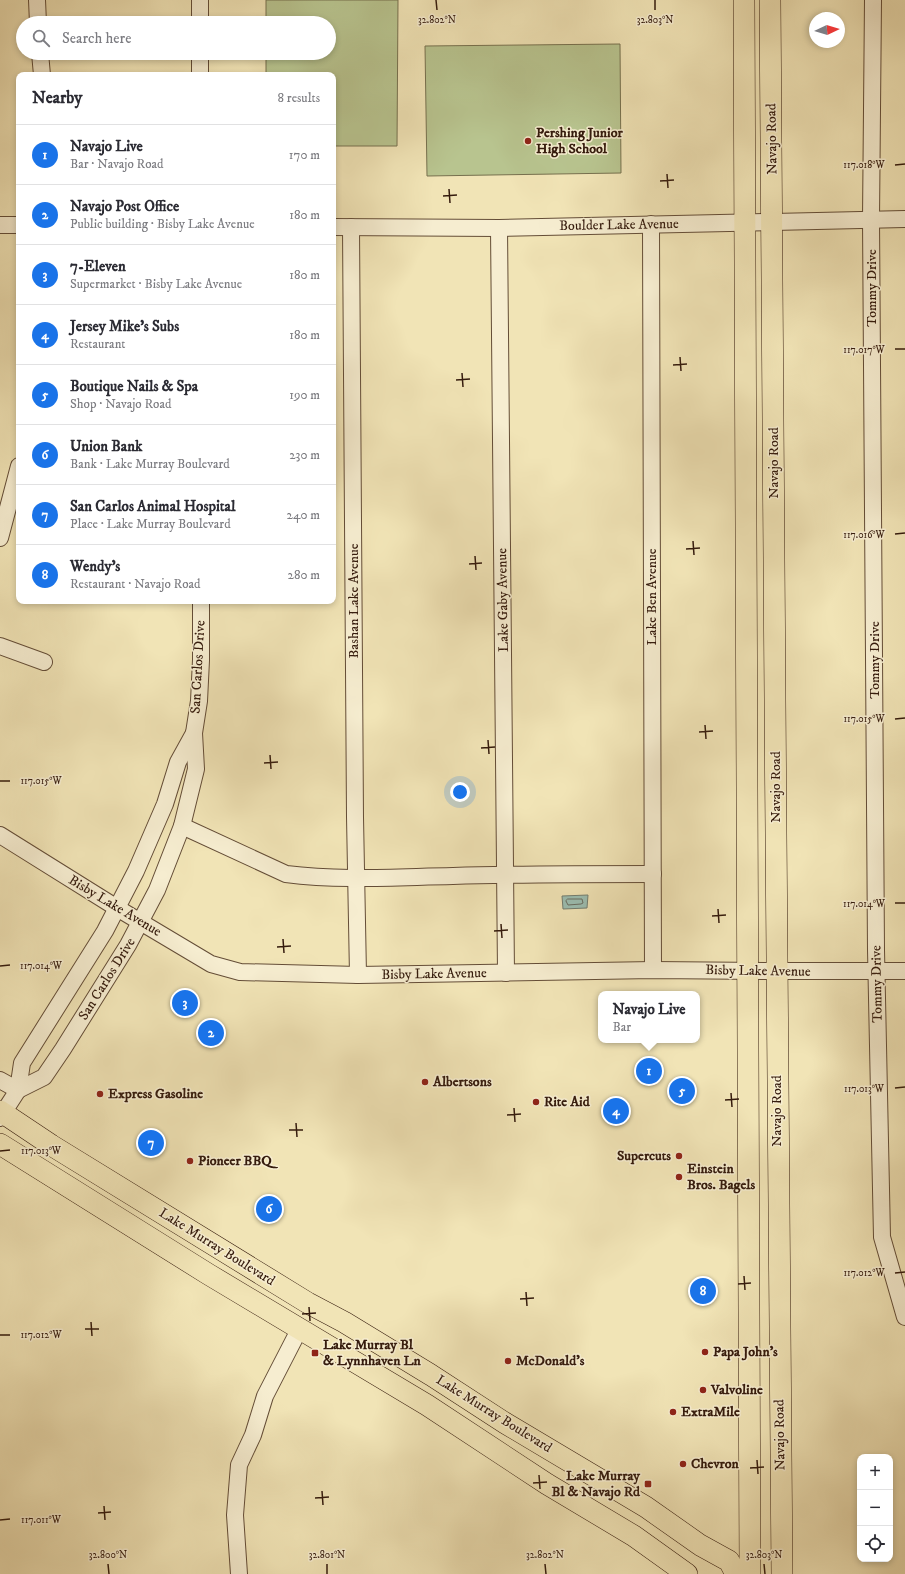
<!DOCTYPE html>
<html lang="en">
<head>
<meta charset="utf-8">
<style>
  :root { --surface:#fff; --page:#f2f2f3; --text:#2b2b33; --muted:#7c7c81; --line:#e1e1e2; --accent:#1a73e8 }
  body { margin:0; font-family:"IM FELL DW Pica",serif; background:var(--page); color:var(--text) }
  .controls { position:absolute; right:12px; bottom:12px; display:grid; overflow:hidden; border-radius:8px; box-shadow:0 2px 6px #0003 }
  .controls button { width:36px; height:36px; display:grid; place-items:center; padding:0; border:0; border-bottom:1px solid var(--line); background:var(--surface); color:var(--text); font:20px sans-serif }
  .compass { position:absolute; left:809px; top:12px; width:36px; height:36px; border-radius:50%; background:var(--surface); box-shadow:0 2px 6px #0003; rotate:86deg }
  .you { position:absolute; left:460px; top:792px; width:14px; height:14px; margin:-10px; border:3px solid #fff; border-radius:50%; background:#1a73e8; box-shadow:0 0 0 6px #1a73e833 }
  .badge { display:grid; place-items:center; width:26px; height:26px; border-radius:50%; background:var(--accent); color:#fff; font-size:13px; font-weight:700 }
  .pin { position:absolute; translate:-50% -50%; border:2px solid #fff; box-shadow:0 1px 4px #0006 }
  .popup { position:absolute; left:598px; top:991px; width:102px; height:52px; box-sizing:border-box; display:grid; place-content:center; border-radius:8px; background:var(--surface); filter:drop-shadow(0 1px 3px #0005); font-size:13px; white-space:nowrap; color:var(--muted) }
  .popup b { font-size:15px; color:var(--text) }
  .popup::after { content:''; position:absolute; left:50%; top:100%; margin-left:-8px; border:8px solid transparent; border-top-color:var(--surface) }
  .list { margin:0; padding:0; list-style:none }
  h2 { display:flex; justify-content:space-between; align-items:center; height:52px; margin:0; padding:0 16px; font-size:17px }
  h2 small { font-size:13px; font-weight:400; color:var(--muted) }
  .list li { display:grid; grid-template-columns:26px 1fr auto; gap:12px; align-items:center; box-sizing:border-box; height:60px; padding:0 16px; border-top:1px solid var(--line) }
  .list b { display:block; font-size:15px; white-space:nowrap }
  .list p { margin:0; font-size:13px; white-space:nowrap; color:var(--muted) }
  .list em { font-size:13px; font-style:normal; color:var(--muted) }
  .icon { flex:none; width:22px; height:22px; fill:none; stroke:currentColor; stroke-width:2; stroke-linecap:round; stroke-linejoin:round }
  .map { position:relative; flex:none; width:905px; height:1574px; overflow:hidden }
  .search { position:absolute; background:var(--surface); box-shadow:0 2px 6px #0003; left:16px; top:16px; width:320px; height:44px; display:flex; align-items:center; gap:10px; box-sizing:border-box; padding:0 14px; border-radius:22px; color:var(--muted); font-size:15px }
  .panel { position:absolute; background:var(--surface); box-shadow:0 2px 6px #0003; left:16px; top:72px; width:320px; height:532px; border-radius:8px }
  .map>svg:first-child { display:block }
</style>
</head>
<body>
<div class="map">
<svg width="905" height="1574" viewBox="0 0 905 1574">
  <rect width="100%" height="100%" fill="#f1e4b6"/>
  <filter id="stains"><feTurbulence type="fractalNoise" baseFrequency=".005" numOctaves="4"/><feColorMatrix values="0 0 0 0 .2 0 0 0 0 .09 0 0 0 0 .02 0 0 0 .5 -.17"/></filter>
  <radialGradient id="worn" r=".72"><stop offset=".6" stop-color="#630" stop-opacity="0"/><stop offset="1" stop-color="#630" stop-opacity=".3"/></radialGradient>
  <g fill="#b8c48f" stroke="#76704e">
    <path d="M266,0H398L397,146H333V75H266V53H329V23H266Z"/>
    <path d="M620,44L621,173L427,176L425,46Z"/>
  </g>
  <path fill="#9bbeb2" stroke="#727d70" d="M588,895L587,908L563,909L562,896Z"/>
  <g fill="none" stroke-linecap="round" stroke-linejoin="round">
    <path stroke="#686c60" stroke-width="1" d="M568,899H582L583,903L581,904L568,905L566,901Z"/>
    <defs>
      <g id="minor">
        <path d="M37,0L38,23"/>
        <path d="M873,0L871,219L876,950L882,1237L905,1317"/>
        <path d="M200,23V0"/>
        <path d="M40,53L42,75"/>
        <path d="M200,75V53"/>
        <path d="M651,224L653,970"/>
        <path d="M0,225H19"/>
        <path d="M333,227L499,228L905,219"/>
        <path d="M351,227L355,817L358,975"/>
        <path d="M499,228L506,973"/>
        <path d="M0,538L19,466"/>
        <path d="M0,646L44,662"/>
        <path d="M182,826L286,874C341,881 397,877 453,876C519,874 586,874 653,874"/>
        <path d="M0,835L117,908L211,964L240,972L358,975L653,970L777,971H905"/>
        <path d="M0,1080L18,1090"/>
        <path d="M18,1090L44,1077L63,1049L128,945L157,890L182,826L196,769L194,733L199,701L201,660V601"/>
        <path d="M0,1118L18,1090L22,1063L105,931L136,871L165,804L178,762L194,733"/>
        <path d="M239,1574L235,1515L239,1465L253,1435L265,1396L300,1328"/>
      </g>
      <g id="major">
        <path d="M744,0C750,525 744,1049 750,1574"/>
        <path d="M770,0C777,525 774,1049 782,1574"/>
        <path d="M0,1111L51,1145L308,1303L344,1322L431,1375L505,1423L646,1507L700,1545L729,1561L736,1574"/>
        <path d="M0,1144L208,1274L427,1405L547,1484L634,1536L687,1574"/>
      </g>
    </defs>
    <use href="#minor" stroke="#644d37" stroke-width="18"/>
    <use href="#major" stroke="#351b0d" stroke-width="22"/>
    <use href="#minor" stroke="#f6edd0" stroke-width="16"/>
    <use href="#major" stroke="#f1e4b6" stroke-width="21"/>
  </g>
  <path fill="none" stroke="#351b0d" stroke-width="1.5" d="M436,0L437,10M655,0V10M895,165L905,164M667,174L668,188M660,181L674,180M449,189L450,203M443,196L457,195M895,349H905M680,357L681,371M673,365L687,364M462,373L463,387M456,380L470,379M895,534L905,533M693,541L694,555M686,549L700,548M475,556L476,570M469,564L482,563M895,719L905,718M705,725L706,739M699,732L713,731M488,740L489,754M481,748L495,747M270,755L271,769M264,763L278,762M0,781H10M895,903H905M718,909L719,923M712,916L726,915M501,924L502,938M494,931L508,930M283,939L284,953M277,947L291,946M0,966L10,965M895,1088L905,1087M731,1093L732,1107M725,1100L739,1099M514,1108L515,1122M507,1115L521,1114M296,1123L297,1137M289,1130H303M0,1151L10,1150M895,1273L905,1272M744,1276L745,1290M738,1284L751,1283M526,1292L527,1306M520,1299L534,1298M309,1307L310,1321M302,1314L316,1313M91,1322L92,1336M85,1329H99M0,1335H10M757,1460L758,1474M750,1468L764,1467M539,1475L540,1489M533,1483L547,1482M322,1491L323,1505M315,1498L329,1497M104,1506L105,1520M98,1513L111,1512M0,1520L10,1519M108,1564L109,1574M327,1564V1574M545,1564L546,1574M764,1564L765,1574"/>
  <g fill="#8f2418" stroke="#f6edd0" stroke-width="1.5">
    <circle cx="528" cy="141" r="4"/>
    <circle cx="425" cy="1082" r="4"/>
    <circle cx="100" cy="1094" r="4"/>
    <circle cx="536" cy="1102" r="4"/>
    <circle cx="679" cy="1156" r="4"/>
    <circle cx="190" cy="1161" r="4"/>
    <circle cx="679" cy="1177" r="4"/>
    <circle cx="705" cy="1352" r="4"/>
    <rect x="311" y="1349" width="8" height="8" rx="2"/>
    <circle cx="508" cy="1361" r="4"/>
    <circle cx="703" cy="1390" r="4"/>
    <circle cx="673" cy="1412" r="4"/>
    <circle cx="683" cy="1464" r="4"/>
    <rect x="644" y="1480" width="8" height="8" rx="2"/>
  </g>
  <g text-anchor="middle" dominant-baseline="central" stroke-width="3" stroke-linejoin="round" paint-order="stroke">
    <g font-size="14" font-weight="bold" fill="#351b0d" stroke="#f6edd0" text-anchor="start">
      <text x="536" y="133">Pershing Junior<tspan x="536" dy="16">High School</tspan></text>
      <text x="433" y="1082">Albertsons</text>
      <text x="108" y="1094">Express Gasoline</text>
      <text x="544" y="1102">Rite Aid</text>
      <text x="671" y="1156" text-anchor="end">Supercuts</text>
      <text x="198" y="1161">Pioneer BBQ</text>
      <text x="687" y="1169">Einstein<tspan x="687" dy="16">Bros. Bagels</tspan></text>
      <text x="323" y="1345">Lake Murray Bl<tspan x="323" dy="16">&amp; Lynnhaven Ln</tspan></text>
      <text x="713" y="1352">Papa John's</text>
      <text x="516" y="1361">McDonald's</text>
      <text x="711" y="1390">Valvoline</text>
      <text x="681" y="1412">ExtraMile</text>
      <text x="691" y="1464">Chevron</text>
      <text x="640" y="1476" text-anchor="end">Lake Murray<tspan x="640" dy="16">Bl &amp; Navajo Rd</tspan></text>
    </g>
    <g font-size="14" fill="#351b0d" stroke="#f6edd0">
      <text transform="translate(772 139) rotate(-91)">Navajo Road</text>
      <text transform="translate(619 225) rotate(-1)">Boulder Lake Avenue</text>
      <text transform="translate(872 288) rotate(-90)">Tommy Drive</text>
      <text transform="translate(774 463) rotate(-90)">Navajo Road</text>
      <text transform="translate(652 597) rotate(-90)">Lake Ben Avenue</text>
      <text transform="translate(503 600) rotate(-91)">Lake Gaby Avenue</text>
      <text transform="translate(354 601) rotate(-90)">Bashan Lake Avenue</text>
      <text transform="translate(875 660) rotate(-90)">Tommy Drive</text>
      <text transform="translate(198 667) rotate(-87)">San Carlos Drive</text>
      <text transform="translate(776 787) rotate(-90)">Navajo Road</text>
      <text transform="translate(115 906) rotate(31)">Bisby Lake Avenue</text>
      <text transform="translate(758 971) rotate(1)">Bisby Lake Avenue</text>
      <text transform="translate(434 974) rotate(-1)">Bisby Lake Avenue</text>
      <text transform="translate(107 979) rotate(-58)">San Carlos Drive</text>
      <text transform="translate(877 984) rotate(-91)">Tommy Drive</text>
      <text transform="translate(777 1111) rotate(-90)">Navajo Road</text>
      <text transform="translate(217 1247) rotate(32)">Lake Murray Boulevard</text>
      <text transform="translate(494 1414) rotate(32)">Lake Murray Boulevard</text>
      <text transform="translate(780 1435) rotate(-91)">Navajo Road</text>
    </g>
  </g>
  <g font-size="10" text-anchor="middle" fill="#351b0d" stroke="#f6edd0" stroke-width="3" stroke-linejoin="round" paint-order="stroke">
    <text x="437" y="23">32.802°N</text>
    <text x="655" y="23">32.803°N</text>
    <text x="864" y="168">117.018°W</text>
    <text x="864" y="353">117.017°W</text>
    <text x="864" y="538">117.016°W</text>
    <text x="864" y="722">117.015°W</text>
    <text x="41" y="784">117.015°W</text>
    <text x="864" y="907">117.014°W</text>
    <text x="41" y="969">117.014°W</text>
    <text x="864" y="1092">117.013°W</text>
    <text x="41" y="1154">117.013°W</text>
    <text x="864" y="1276">117.012°W</text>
    <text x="41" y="1338">117.012°W</text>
    <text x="41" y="1523">117.011°W</text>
    <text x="108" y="1558">32.800°N</text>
    <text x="327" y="1558">32.801°N</text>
    <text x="545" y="1558">32.802°N</text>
    <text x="764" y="1558">32.803°N</text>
  </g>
  <rect width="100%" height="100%" filter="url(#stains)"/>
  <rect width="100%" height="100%" fill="url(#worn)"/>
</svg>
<div class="controls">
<button>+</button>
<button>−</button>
<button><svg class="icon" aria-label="locate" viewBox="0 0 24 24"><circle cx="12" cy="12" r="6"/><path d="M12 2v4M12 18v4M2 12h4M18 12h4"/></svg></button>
</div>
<svg class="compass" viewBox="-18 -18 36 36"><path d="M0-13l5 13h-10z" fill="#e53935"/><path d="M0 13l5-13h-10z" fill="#7c7c81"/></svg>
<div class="you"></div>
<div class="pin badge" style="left:649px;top:1071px">1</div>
<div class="popup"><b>Navajo Live</b>Bar</div>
<div class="pin badge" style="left:211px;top:1033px">2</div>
<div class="pin badge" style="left:185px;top:1003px">3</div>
<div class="pin badge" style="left:616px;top:1111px">4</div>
<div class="pin badge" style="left:682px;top:1091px">5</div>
<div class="pin badge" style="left:269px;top:1209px">6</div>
<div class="pin badge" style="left:151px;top:1143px">7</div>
<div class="pin badge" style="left:703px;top:1291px">8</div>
<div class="search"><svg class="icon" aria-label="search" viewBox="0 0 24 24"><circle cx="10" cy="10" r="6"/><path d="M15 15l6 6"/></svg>Search here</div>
<section class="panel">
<h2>Nearby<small>8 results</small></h2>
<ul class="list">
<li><span class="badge">1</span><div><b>Navajo Live</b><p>Bar · Navajo Road</p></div><em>170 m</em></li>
<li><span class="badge">2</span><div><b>Navajo Post Office</b><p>Public building · Bisby Lake Avenue</p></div><em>180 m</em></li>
<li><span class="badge">3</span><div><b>7-Eleven</b><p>Supermarket · Bisby Lake Avenue</p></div><em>180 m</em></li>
<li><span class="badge">4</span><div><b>Jersey Mike's Subs</b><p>Restaurant</p></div><em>180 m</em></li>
<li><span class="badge">5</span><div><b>Boutique Nails &amp; Spa</b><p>Shop · Navajo Road</p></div><em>190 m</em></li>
<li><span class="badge">6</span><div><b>Union Bank</b><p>Bank · Lake Murray Boulevard</p></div><em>230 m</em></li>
<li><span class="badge">7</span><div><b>San Carlos Animal Hospital</b><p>Place · Lake Murray Boulevard</p></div><em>240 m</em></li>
<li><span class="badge">8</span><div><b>Wendy's</b><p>Restaurant · Navajo Road</p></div><em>280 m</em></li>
</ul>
</section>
</div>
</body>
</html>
